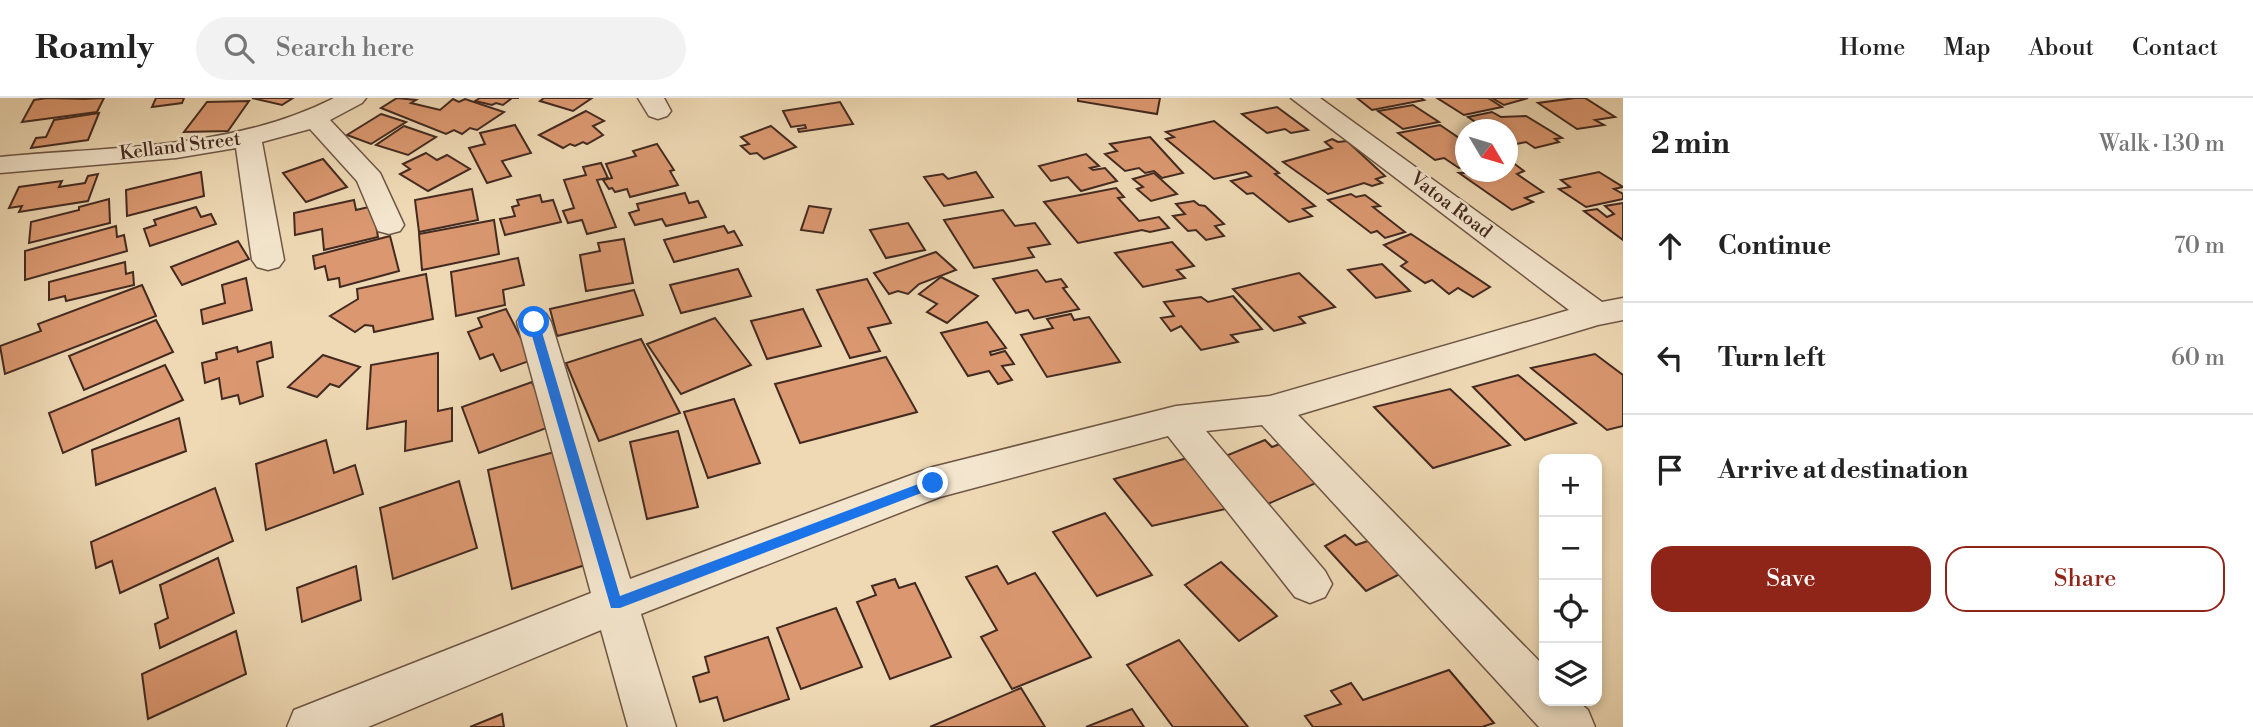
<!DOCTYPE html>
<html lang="en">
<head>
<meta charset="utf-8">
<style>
  :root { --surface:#fff; --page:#f2f2f2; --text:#222; --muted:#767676; --line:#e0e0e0; --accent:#8f2418 }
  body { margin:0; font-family:"Libre Bodoni",serif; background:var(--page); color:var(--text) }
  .controls { position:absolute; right:21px; bottom:21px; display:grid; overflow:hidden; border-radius:14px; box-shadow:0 4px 10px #0003 }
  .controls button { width:63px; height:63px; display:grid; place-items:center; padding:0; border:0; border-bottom:2px solid var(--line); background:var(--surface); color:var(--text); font:35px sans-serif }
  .compass { position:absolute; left:1455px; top:21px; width:63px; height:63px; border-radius:50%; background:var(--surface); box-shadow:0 4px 10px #0003; rotate:128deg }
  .stop { position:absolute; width:21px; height:21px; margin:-16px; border:5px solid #1a73e8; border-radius:50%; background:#fff }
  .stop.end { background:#1a73e8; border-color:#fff; box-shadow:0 2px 7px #0008 }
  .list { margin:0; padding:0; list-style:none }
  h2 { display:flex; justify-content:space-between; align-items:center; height:91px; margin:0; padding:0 28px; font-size:30px }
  h2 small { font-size:23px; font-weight:400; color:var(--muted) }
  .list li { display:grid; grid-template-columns:46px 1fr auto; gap:21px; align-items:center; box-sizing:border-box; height:112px; padding:0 28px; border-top:2px solid var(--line) }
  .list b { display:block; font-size:26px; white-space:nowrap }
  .list em { font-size:23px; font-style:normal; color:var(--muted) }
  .actions { display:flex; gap:14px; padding:21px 28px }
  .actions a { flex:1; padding:16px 0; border:2px solid var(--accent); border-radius:21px; text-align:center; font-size:24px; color:var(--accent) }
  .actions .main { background:var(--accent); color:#fff }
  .icon { flex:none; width:38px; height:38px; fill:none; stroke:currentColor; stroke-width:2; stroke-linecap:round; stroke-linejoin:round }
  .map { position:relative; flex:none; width:1623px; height:629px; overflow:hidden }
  header { display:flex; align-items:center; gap:42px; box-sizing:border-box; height:98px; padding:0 35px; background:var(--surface); border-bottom:2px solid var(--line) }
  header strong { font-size:33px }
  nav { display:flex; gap:38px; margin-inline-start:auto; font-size:24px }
  .search { width:490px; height:63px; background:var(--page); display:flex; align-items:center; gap:18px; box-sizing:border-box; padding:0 24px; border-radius:38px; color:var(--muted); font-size:26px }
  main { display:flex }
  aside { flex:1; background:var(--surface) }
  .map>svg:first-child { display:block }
</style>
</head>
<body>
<header>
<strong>Roamly</strong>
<div class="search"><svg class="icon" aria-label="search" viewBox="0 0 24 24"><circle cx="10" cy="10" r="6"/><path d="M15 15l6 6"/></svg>Search here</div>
<nav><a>Home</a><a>Map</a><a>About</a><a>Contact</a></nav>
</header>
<main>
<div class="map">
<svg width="1623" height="629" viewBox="0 0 1623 629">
  <rect width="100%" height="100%" fill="#eed9b4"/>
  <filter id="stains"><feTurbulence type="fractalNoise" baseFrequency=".00286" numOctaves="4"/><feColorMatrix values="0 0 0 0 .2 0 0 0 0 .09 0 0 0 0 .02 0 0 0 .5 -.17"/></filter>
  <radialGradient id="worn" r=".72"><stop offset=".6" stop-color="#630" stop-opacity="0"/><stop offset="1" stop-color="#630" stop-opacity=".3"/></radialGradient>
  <g fill="#db9870" stroke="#432a21" stroke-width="2">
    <path d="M47,0L84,1L104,0L97,14L22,24L34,2Z"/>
    <path d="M156,0H184L182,5L152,9Z"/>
    <path d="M252,0H293L282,7Z"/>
    <path d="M397,0L416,2L411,5L440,12L453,1L459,4L465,1L504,14L477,32L470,30L462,36L454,32L446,36L381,10Z"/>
    <path d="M480,0H519H512L503,7L496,5L492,7L475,3Z"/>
    <path d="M544,0H592L573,13L540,3Z"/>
    <path d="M1078,0H1160L1157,16L1078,3Z"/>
    <path d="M1357,0H1421L1424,2L1372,12Z"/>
    <path d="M1437,0H1488L1502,9L1464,17Z"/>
    <path d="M1492,0H1528L1504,7Z"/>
    <path d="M1575,0H1585L1615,19L1595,22L1604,27L1577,31L1538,5Z"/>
    <path d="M249,3L228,33L184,34L207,4Z"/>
    <path d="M840,4L853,26L799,34L798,31L806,30L805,27L791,29L783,13Z"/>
    <path d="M1413,7L1439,24L1403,31L1378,13Z"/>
    <path d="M1277,9L1308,32L1291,35L1285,31L1267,35L1242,16Z"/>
    <path d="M586,13L604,23L593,28L603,37L587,46L583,44L575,48L570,46L563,50L539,37Z"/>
    <path d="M1492,14L1501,19L1526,18L1562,40L1555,41L1559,44L1535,50L1526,44L1512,47L1507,44V32H1487L1468,19Z"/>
    <path d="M99,15L88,42L31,50L36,40L46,39L54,22Z"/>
    <path d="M381,16L406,24L371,46L347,37Z"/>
    <path d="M1214,23L1279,75L1275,76L1315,108L1303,111L1312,118L1289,124L1253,95L1247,96L1231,83L1251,78L1246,74L1214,81L1166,41L1174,39L1166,34Z"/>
    <path d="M515,27L531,55L502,63L511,78L487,85L469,50L485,46L480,35Z"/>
    <path d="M1440,27L1465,44V68L1459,70L1444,60L1435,62L1398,35Z"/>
    <path d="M404,28L436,39L408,57L376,47Z"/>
    <path d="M771,28L796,49L764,61L757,55L750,56L741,48L749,46L741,39Z"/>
    <path d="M1150,39L1183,75L1162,80L1154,73L1145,75L1139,70L1125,73L1105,56L1117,53L1110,46Z"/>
    <path d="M1332,41L1338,44L1347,43L1385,78L1376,81L1382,85L1372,88L1364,85L1328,96L1283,64L1332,50L1325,44Z"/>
    <path d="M657,46L674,72L670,73L678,87L630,99L627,91L615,94L612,90L609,91L603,82L612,80L606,66L636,58L633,53Z"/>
    <path d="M426,55L437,62L447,57L470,71L428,93L400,76L410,71L403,66Z"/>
    <path d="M1086,56L1099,68L1090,70L1093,72L1105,70L1117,83L1081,93L1068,79L1051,83L1039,68Z"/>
    <path d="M323,61L347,89L306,104L283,75Z"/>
    <path d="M1512,64L1524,73L1517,76L1543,94L1525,100L1533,104L1512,112L1459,75L1507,74V65Z"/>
    <path d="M601,65L608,80L597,82L616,129L587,136L582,122L568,125L563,113L574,110L564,82L586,77L583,69Z"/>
    <path d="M201,74L204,98L127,118L126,92Z"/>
    <path d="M976,74L993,99L944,108L924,79L943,76L948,81Z"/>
    <path d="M1599,74L1623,89L1614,91L1623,96V101L1586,109L1559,91L1570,89L1561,82Z"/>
    <path d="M1154,75L1177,96L1151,103L1137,91L1143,89L1133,81Z"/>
    <path d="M98,76L88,103L19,114L22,108L9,110L19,89L62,83L59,89L85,85L88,78Z"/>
    <path d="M1116,90L1124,99L1118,100L1139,123L1159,119L1169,130L1150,134L1142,132L1078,145L1044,104Z"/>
    <path d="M472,91L478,122L419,134L415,102Z"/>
    <path d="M685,95L689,105L698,103L706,119L666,128L662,121L635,127L629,115L639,112L637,106Z"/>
    <path d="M1351,96L1356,99L1365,97L1380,108L1373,109L1405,134L1385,140L1377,133L1371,135L1328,102Z"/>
    <path d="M540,97L542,104L553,102L561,124L505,137L500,121L515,118L512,109L519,107L517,102Z"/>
    <path d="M109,101L110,125L29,145L31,124L79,112V109Z"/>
    <path d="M354,102L356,112L373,108L378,139L324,152L322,131L295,137L294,115Z"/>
    <path d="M1194,103L1199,107L1205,108L1224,126L1215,128L1224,138L1206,142L1196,132L1188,133L1173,118L1185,116L1176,106Z"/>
    <path d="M1623,105V142L1584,113L1597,111L1607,119L1614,116L1605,108Z"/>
    <path d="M809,108L831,111L823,135L801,132Z"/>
    <path d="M196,109L201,119L211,116L216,126L150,148L144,131L156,127L154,122Z"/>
    <path d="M1003,112L1015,128L1035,125L1050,146L1028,150L1034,159L974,170L944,122Z"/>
    <path d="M494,122L499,156L422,172L419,136Z"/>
    <path d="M908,125L925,152L886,160L870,132Z"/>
    <path d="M116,128L117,139L124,137L127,153L25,182V153Z"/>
    <path d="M724,128L728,135L734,133L742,147L674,164L664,142Z"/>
    <path d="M1411,136L1490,189L1473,199L1458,190L1449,196L1432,182L1425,185L1401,168L1407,164L1384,147Z"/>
    <path d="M390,138L399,173L340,189L339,180L328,182L325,168L315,171L313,158Z"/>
    <path d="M624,141L633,185L586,193L580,157L600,153L598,145Z"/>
    <path d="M238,143L249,161L182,187L171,169Z"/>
    <path d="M1172,144L1194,168L1177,172L1185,180L1143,189L1115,155Z"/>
    <path d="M936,154L956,172L919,186L908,196L898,193L889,196L874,175Z"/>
    <path d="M518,160L524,187L503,192L505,207L456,218L451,174Z"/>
    <path d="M125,164L126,176L133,174L134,187L66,203L65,198L49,202V184Z"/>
    <path d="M1382,166L1410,193L1376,200L1348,172Z"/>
    <path d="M738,171L751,198L681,215L670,187Z"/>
    <path d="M1037,172L1046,184L1061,181L1067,189L1063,190L1079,211L1034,221L1028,212L1016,215L993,181Z"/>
    <path d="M1299,175L1335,209L1299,219L1305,225L1274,233L1233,191Z"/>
    <path d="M426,176L433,221L374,234L373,228L365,227L355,234L330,218L358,201L357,191Z"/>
    <path d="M941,179L978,198L947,225L927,214L937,206L919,196Z"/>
    <path d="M246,180L252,212L203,226L201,212L225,205L222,187Z"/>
    <path d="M867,181L891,225L868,230L880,253L850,260L817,192Z"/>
    <path d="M142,187L156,218L5,276L0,248L41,233L38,226Z"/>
    <path d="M634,192L643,217L557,238L550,211Z"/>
    <path d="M1233,198L1262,231L1231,237L1238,244L1201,252L1181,228L1171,233L1161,220L1174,218L1164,204L1201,199L1208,204Z"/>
    <path d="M506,211L532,262L501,273L493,256L480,261L468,234L482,229L478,220Z"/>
    <path d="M803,211L821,248L767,261L751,223Z"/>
    <path d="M1071,216L1074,222L1089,219L1120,264L1047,279L1021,237L1053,230L1047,221Z"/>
    <path d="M715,220L751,267L681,296L647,246Z"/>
    <path d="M156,222L173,254L84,292L69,258Z"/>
    <path d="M987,224L1006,250L990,254L991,257L1005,253L1014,266L1002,268L1012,282L998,286L989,273L968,278L941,235Z"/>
    <path d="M641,241L680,315L599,343L566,265Z"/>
    <path d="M271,244L273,259L257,264L263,298L240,306L238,297L222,301L219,280L205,285L202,265L217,261L216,255L237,249L238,254Z"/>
    <path d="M438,255V313L452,310V343L405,353L406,323L367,331L371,267Z"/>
    <path d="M1595,256L1623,277V328L1607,332L1531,270Z"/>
    <path d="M323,257L360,269L339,289L330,286L317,299L288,289Z"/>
    <path d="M886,259L917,314L800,345L775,286Z"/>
    <path d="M165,267L183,302L63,355L49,315Z"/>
    <path d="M1518,277L1576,325L1525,342L1473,289Z"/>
    <path d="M532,284L552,328L479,355L462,309Z"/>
    <path d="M1450,291L1510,347L1433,370L1374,309Z"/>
    <path d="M734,301L760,365L708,380L684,314Z"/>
    <path d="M179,320L186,353L96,387L92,352Z"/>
    <path d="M678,333L698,409L647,421L630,344Z"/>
    <path d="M326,342L334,375L355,367L363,396L266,432L256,366Z"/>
    <path d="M1265,342L1272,349L1285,344L1323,382L1263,408L1218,361Z"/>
    <path d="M558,353L588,466L512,491L488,372Z"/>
    <path d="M1198,357L1234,409L1152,428L1114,381Z"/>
    <path d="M459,383L477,450L393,481L380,410Z"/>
    <path d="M215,390L233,443L120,495L112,463L96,470L91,444Z"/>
    <path d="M1105,415L1152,477L1097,498L1053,434Z"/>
    <path d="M1345,437L1356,447L1368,443L1402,475L1366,493L1325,448Z"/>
    <path d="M218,460L234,515L160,550L155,526L168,520L160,487Z"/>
    <path d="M1221,464L1277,518L1239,543L1185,487Z"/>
    <path d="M356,468L361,502L302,524L297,490Z"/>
    <path d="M997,468L1008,486L1035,475L1091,559L1012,591L981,539L997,532L966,479Z"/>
    <path d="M895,481L899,490L915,485L951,559L890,581L857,504L876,497L872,488Z"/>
    <path d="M836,510L862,569L801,591L777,530Z"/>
    <path d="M236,533L246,576L148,621L142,576Z"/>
    <path d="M768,539L789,601L724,623L717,599L700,604L693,579L709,574L705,559Z"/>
    <path d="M1179,542L1248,629H1173L1127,567Z"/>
    <path d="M1449,572L1494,625L1482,629H1313L1305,618L1341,606L1331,593L1351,585L1363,602Z"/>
    <path d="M1021,590L1045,629H930Z"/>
    <path d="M1132,611L1144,629H1086Z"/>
    <path d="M502,616L504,629H470Z"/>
  </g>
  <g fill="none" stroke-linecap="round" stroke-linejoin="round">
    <defs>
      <g id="minor">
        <path d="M334,0H366L362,5L330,22L380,75L404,127L400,133L389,136L378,133L357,83L310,31L262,44L284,162L279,169L268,172L257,169L252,162L236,50L176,60L0,75V59C112,48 232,52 334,0Z"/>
        <path d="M638,0H664L671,13L667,18L658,21L649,18Z"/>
        <path d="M1291,0H1320L1602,204L1623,200V222L1598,227L1298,317L1544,568V603H1578L1588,612L1595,629H1539L1262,327L1206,333L1325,473L1332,486L1325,499L1310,505L1295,499L1168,338L940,399L641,516L676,629H628L601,532L368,629H287L294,612L591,495L517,224L522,216L534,213L546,216L551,224L630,481L933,369L1176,308L1270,298L1569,212Z"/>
      </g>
    </defs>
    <use href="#minor" stroke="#6e5646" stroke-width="3"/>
    <use href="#minor" fill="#f4e6ce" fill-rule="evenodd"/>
  </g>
  <path fill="#1a73e8" d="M534,221L539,224L620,498L929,382L933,381L939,385L937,389L620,510H611L528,224Z"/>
  <g text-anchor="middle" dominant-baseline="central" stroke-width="5" stroke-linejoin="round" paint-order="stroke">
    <g font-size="19" fill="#432a21" stroke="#f4e6ce">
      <text transform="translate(180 48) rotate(-7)">Kelland Street</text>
      <text transform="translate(1451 107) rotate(37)">Vatoa Road</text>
    </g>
  </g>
  <rect width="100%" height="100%" filter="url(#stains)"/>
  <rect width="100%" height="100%" fill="url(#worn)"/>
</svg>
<div class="controls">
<button>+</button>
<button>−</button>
<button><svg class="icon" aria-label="locate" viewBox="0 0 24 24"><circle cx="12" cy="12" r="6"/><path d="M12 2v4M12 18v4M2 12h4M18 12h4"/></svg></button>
<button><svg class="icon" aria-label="layers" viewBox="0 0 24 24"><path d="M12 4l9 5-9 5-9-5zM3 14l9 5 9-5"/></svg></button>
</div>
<svg class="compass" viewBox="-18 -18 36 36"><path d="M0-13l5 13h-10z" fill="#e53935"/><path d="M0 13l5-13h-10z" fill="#767676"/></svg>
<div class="stop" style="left:534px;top:224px"></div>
<div class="stop end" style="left:933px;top:385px"></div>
</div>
<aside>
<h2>2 min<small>Walk · 130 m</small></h2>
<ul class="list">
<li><svg class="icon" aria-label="ahead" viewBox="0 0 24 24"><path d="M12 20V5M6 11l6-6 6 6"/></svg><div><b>Continue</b></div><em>70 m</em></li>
<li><svg class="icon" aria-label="left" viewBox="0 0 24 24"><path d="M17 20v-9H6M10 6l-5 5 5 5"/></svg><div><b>Turn left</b></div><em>60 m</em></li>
<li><svg class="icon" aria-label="arrive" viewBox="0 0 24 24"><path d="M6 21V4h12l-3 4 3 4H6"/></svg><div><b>Arrive at destination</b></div></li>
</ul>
<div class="actions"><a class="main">Save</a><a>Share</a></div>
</aside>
</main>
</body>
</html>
